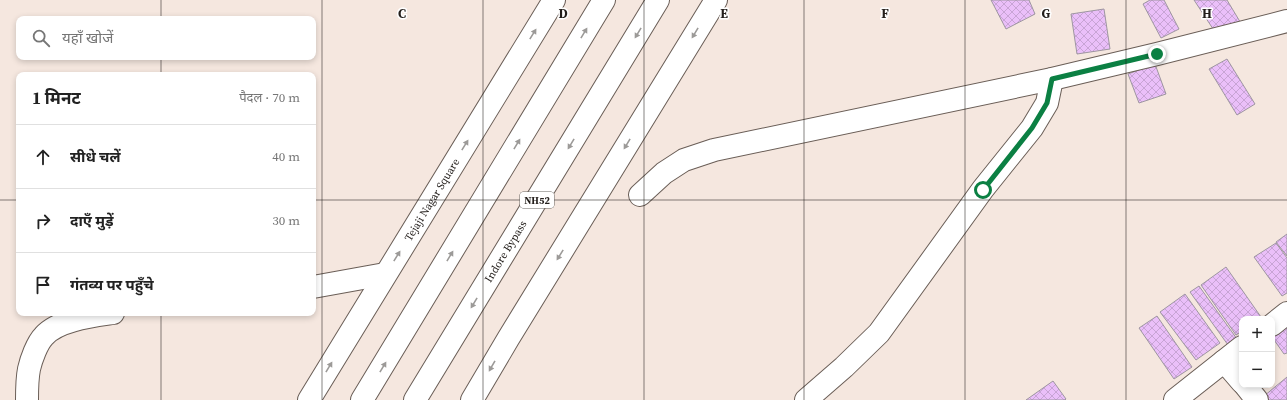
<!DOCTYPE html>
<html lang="hi">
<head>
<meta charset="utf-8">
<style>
  :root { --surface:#fff; --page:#f6f6f6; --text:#222; --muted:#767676; --line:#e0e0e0 }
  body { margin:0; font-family:"Source Serif 4","Noto Sans Devanagari",serif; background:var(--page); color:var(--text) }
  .controls { position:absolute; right:12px; bottom:12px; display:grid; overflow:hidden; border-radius:8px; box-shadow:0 2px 6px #0003 }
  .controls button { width:36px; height:36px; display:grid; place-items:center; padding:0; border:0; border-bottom:1px solid var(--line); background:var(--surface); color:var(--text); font:20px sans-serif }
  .stop { position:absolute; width:12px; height:12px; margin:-9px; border:3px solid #0b8043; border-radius:50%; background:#fff }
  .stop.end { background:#0b8043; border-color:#fff; box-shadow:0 1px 4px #0008 }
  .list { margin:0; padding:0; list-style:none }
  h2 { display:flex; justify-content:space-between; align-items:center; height:52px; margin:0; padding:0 16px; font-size:17px }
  h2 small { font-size:13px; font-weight:400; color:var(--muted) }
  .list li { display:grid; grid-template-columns:26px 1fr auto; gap:12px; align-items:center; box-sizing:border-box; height:64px; padding:0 16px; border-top:1px solid var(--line) }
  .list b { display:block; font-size:15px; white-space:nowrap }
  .list em { font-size:13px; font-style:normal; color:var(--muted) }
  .icon { flex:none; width:22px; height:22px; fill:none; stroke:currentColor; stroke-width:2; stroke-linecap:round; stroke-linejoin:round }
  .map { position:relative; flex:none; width:1287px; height:400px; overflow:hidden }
  .search { position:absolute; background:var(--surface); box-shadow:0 2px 6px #0003; left:16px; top:16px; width:300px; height:44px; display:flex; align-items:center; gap:10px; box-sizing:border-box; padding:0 14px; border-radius:8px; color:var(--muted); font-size:15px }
  .panel { position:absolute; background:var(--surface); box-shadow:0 2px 6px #0003; left:16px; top:72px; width:300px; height:244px; border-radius:8px }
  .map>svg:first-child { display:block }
</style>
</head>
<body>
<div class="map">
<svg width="1287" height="400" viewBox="0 0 1287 400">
  <defs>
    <pattern id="building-cross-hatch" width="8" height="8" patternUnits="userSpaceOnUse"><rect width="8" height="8" fill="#eabff9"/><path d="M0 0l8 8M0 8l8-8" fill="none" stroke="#c8a4d5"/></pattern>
  </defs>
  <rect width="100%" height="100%" fill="#f5e7df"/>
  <g fill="url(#building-cross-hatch)" stroke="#9e96a1">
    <path d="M991,0H1029L1035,14L1006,29Z"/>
    <path d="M1150,0H1164L1179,29L1161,38L1143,4Z"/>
    <path d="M1194,0H1227L1242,25L1219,38Z"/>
    <path d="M1104,9L1110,49L1077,54L1071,14Z"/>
    <path d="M1227,59L1255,104L1237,115L1209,69Z"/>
    <path d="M1155,64L1166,94L1139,103L1128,74Z"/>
    <path d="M1287,234V256L1276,242Z"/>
    <path d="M1276,243L1287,258V293L1282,296L1254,257Z"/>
    <path d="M1226,267L1261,317L1259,319H1242V331L1236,335L1201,285Z"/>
    <path d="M1199,286L1237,339L1228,345L1190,292Z"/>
    <path d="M1185,294L1220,343L1196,360L1160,312Z"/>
    <path d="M1157,316L1192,367L1174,379L1139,328Z"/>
    <path d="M1287,326V353L1284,354L1272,337Z"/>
    <path d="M1287,377V400H1267L1264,396Z"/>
    <path d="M1053,381L1066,399L1065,400H1026Z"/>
  </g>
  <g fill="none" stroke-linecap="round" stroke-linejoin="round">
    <defs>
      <g id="street">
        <path d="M640,195L664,173L684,160L714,150L1052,79L1157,54L1287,21"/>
        <path d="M313,287L385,274"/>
        <path d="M1272,325L1287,313"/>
        <path d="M1224,361L1242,382"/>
        <path d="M1245,385L1257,400"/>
        <path d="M27,400C27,390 27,379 29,369C31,360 37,343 44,336C58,320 93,316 113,313"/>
        <path d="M806,400L844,367L879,333L983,189L1032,128L1047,103L1052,79"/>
        <path d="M1175,400L1242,347"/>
      </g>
      <g id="secondary">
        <path id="s1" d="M309,400L554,0"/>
      </g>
      <g id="highway">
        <path d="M362,400L604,0"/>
        <path id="s2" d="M415,400L658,0"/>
        <path d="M472,400L508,339L716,0"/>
      </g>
    </defs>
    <use href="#street" stroke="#6a5e57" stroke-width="24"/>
    <use href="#secondary" stroke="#6a5e57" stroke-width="24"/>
    <use href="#highway" stroke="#6a5e57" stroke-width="24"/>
    <use href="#street" stroke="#fff" stroke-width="22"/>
    <use href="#secondary" stroke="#fff" stroke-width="22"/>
    <use href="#highway" stroke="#fff" stroke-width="22"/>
  </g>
  <defs><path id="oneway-solid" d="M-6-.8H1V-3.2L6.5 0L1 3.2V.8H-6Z"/></defs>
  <g fill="#9c9a98">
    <use href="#oneway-solid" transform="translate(584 33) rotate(-59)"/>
    <use href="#oneway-solid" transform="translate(638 33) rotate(121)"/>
    <use href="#oneway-solid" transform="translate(695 33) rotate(121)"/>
    <use href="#oneway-solid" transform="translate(533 34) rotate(-58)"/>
    <use href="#oneway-solid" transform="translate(517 144) rotate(-59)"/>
    <use href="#oneway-solid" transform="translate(571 144) rotate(121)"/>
    <use href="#oneway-solid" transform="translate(627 144) rotate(121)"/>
    <use href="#oneway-solid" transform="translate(465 145) rotate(-58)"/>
    <use href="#oneway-solid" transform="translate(560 255) rotate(122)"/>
    <use href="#oneway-solid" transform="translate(397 256) rotate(-58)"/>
    <use href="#oneway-solid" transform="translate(450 256) rotate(-59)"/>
    <use href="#oneway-solid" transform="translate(474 303) rotate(121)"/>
    <use href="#oneway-solid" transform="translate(492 366) rotate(120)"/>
    <use href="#oneway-solid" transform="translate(329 367) rotate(-59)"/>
    <use href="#oneway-solid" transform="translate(383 367) rotate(-59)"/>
  </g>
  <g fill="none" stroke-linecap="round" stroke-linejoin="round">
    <path stroke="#0b8043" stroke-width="5" d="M983,190L1032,128L1047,103L1052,79L1157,54"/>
  </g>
  <path fill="none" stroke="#231e1b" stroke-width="1" stroke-opacity="0.55" d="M161,0V19M322,0V400M483,0V400M644,0V400M804,0V400M965,0V400M1126,0V400M161,57V75M0,200H19M313,200H1287M161,313V400"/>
  <g text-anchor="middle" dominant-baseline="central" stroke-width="3" stroke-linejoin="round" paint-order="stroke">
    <rect fill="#fff" stroke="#65625f" stroke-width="1" x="520" y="192" width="34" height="16" rx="3"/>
    <g font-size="10" font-weight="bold" fill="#231e1b">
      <text x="537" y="200">NH52</text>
    </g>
    <g font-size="11" fill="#231e1b" stroke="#fff">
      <text stroke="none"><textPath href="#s1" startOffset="235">Tejaji Nagar Square</textPath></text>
      <text stroke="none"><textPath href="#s2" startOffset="174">Indore Bypass</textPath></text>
    </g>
  </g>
  <g font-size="13" text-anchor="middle" font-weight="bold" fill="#231e1b" stroke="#fff" stroke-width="3" stroke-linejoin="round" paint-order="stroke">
    <text x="402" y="18">C</text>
    <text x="563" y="18">D</text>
    <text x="724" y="18">E</text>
    <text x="885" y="18">F</text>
    <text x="1046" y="18">G</text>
    <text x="1207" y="18">H</text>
  </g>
</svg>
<div class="controls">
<button>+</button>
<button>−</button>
</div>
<div class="stop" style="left:983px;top:190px"></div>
<div class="stop end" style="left:1157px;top:54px"></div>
<div class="search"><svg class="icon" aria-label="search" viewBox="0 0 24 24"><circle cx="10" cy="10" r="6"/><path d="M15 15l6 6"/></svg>यहाँ खोजें</div>
<section class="panel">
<h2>1 मिनट<small>पैदल · 70 m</small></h2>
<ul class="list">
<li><svg class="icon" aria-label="ahead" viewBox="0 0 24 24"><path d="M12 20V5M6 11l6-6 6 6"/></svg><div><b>सीधे चलें</b></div><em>40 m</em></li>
<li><svg class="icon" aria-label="right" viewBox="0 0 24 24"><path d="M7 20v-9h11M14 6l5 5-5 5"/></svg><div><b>दाएँ मुड़ें</b></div><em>30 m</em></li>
<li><svg class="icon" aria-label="arrive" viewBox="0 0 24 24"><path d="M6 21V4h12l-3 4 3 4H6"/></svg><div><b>गंतव्य पर पहुँचे</b></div></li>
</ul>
</section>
</div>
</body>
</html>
